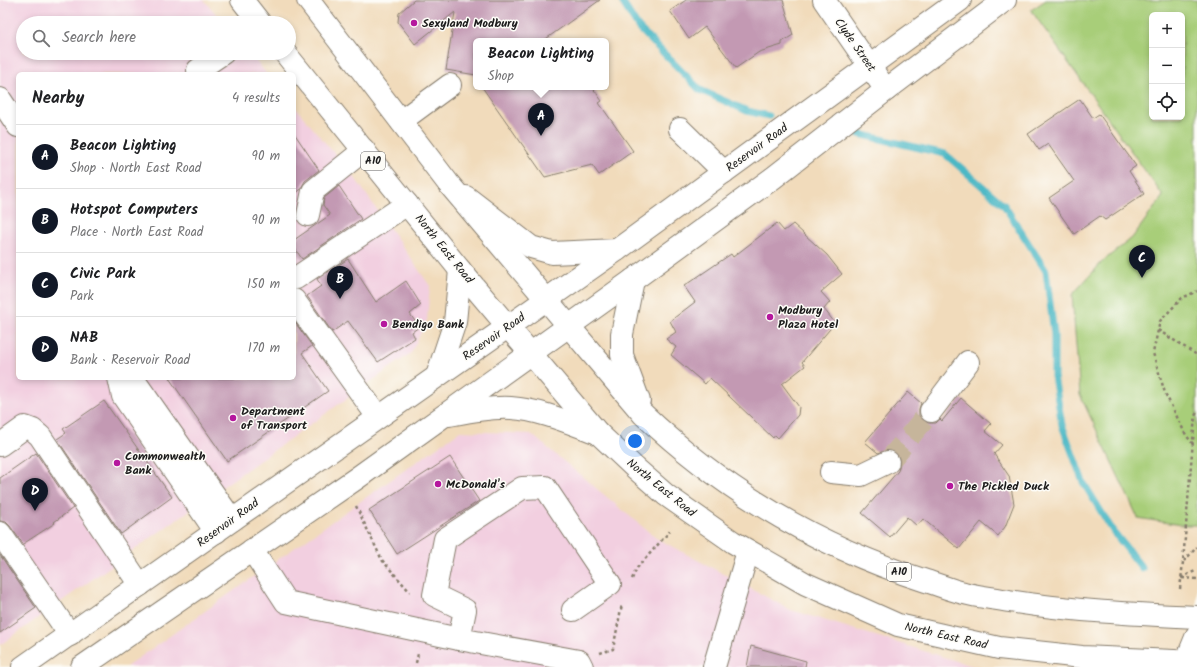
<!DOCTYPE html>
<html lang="en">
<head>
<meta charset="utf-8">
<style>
  :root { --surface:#fff; --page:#f6f6f6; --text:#202124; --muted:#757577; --line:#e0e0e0; --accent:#111827 }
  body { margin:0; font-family:Kalam,sans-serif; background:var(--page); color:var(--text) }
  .controls { position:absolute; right:12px; top:12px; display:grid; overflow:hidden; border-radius:6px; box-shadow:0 2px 6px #0003 }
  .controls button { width:36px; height:36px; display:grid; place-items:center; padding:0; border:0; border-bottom:1px solid var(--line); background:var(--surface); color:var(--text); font:20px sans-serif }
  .you { position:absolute; left:635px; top:441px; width:14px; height:14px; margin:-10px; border:3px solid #fff; border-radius:50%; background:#1a73e8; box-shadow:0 0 0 6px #1a73e833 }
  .badge { display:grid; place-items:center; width:26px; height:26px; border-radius:50%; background:var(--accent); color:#fff; font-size:13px; font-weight:700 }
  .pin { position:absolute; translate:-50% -33px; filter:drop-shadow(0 1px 2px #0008) }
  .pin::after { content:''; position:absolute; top:21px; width:14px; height:12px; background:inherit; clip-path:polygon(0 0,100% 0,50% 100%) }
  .popup { position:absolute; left:473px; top:38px; width:136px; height:52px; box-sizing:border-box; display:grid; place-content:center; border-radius:6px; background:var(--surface); filter:drop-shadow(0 1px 3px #0005); font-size:13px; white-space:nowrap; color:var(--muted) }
  .popup b { font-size:15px; color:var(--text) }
  .popup::after { content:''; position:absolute; left:50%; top:100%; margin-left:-8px; border:8px solid transparent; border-top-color:var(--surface) }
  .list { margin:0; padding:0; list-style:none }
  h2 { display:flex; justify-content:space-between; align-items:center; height:52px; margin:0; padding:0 16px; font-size:17px }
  h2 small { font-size:13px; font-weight:400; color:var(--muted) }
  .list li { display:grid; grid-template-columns:26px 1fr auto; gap:12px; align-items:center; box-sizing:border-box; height:64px; padding:0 16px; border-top:1px solid var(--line) }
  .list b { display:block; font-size:15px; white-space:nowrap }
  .list p { margin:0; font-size:13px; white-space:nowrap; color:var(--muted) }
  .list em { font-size:13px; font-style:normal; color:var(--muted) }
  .icon { flex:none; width:22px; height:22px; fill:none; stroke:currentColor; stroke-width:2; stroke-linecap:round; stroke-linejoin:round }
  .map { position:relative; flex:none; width:1197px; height:667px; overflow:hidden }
  .search { position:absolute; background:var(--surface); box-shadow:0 2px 6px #0003; left:16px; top:16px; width:280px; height:44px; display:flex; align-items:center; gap:10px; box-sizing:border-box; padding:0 14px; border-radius:22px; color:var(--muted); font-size:15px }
  .panel { position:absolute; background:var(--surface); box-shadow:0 2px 6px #0003; left:16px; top:72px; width:280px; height:308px; border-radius:6px }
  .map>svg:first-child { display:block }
</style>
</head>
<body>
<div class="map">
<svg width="1197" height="667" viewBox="0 0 1197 667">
  <rect width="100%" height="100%" fill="#fdfcf7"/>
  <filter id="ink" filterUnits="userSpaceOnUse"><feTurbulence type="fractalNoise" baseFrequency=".025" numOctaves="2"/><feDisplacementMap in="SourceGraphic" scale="8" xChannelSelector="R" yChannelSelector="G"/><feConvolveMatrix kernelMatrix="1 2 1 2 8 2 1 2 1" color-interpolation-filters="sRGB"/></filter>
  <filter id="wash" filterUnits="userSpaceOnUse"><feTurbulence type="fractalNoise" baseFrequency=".012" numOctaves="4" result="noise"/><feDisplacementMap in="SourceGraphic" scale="16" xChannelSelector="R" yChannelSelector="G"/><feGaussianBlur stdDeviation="0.9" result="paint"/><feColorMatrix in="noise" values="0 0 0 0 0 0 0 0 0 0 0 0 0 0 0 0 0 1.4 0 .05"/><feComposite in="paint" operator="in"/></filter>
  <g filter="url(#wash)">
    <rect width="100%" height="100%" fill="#f1dbbb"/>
    <g fill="#f2cfe0">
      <path d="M0,0H204L224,23H23V53H249L267,74H18V378H294V106L355,178L430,286L427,320L411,353L0,645Z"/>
      <path d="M460,431L531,434L656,538L791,610L976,667H126Z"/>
    </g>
    <path fill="#a8ce79" stroke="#62754a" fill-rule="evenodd" d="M1046,0H1197V525H1181L1138,518L1080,395L1072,295L1103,261L1132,238L1163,196L1031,10ZM1152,15H1182V117H1152Z"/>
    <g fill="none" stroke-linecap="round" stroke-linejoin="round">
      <g stroke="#4bb8c5" stroke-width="7">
        <path d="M621,0L638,27L700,90L747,111L769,116"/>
        <path d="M855,133L945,154L1004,205L1046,271L1054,334V376L1062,425L1083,482L1113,531L1142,568"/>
      </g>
    </g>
    <g id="blocks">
      <g fill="#c399b3">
        <path d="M414,0H600L543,41H476V75L446,70L455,12L415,44L398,22L399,13Z"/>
        <path d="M686,0H783L793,35L782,42V45L759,52L736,68L705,27L689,39L670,11Z"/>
        <path d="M482,87H592L602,101L599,103L633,151L599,175L592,165L545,177Z"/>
        <path d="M1080,99L1093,118L1099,114L1123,148L1136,166L1129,171L1144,194L1105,220L1100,216L1074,234L1049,198L1074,181L1048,144L1039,150L1028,134Z"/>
        <path d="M294,133L319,170L305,181L300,190L294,195Z"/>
        <path d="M339,186L361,219L302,259L294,247V240L330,215L323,205L324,198Z"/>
        <path d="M777,223L784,231L793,224L827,255L842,274L821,292L830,302L824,309L835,323L802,362L805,366L782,384L799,407L798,415L778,438L775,435L773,438L710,378L705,384L671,355L676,347L666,339L676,332L670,321L695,302L684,286L731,254L733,257Z"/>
        <path d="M348,259L376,302L406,281L421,305L410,314L419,327L412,332L415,338L378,362L348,321L332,332L307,296L321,286L317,279Z"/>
        <path d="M294,321L312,346L302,353L328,391L227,461L169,378H294Z"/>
        <path d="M908,392L921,403L919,409V416L923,421L929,423H936L940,419L942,421L961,398L991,424L985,431L1002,445L994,454L1009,476L1014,504L1005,527L998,536L981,522L959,549L923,519L917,526L907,517L890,537L862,513L898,471L900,463L899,456L895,452L889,450L878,453L865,442Z"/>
        <path d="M104,401L172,497L121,534L57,439L66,433L63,429Z"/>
        <path d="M36,453L73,508L54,522L55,523L23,544L10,526L6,522L0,521V478Z"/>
        <path d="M450,457L479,501L397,554L369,510Z"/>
        <path d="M0,555L36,608L0,633Z"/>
        <path d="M751,646L806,661L805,667H747Z"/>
      </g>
    </g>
  </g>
  <g filter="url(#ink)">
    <use href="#blocks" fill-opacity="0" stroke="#867c6c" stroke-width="1"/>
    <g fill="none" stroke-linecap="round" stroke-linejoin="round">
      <path stroke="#c6b59b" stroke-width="22" stroke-dasharray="22 11" stroke-linecap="butt" d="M888,462L931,411"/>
      <defs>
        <g id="minor">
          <path d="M824,0L886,90"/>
          <path d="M198,70L223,53"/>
          <path d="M0,99L18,126"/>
          <path d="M401,121L450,85"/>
          <path d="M680,129L724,172"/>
          <path d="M308,215L313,191L364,150"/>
          <path d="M296,278L407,204"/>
          <path d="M294,300L378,417"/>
          <path d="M119,378L123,396L216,532"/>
          <path d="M123,378L136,383L232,520"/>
          <path d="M931,411L968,362"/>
          <path d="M0,445L25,427L33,430L40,436L140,585"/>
          <path d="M831,472L861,475L888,462"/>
          <path d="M0,533L70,635"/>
          <path d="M252,550L286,602L459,639L579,661L582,667"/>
          <path d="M459,639L465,610L434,595L445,539L522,488L545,487L610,584L573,610"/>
          <path d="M714,667L748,551"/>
        </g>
        <g id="major">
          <path d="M466,197L531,247L552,253L617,250"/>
          <path d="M449,415C470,411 490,407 511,408C541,410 570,423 598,433"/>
          <path d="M23,667L617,250L960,0"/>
          <path d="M82,667L357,478L633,280L773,178L886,90L1005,0"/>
        </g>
        <g id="highway">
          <path d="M242,0L260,23"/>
          <path d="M308,0L448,183L643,414C724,491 820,547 926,581C939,585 951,590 964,593C978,597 994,598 1009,601C1071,611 1134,614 1197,617"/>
          <path d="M285,53L460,270L598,433L634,467L666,495L733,542L806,584L898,625L999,648L1082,657L1197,662"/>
          <path d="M633,280L622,334V355L639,401"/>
          <path d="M437,376L455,322L460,270"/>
          <path d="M1186,662L1197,635"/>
        </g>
      </defs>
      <use href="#minor" stroke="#867c6c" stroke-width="24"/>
      <use href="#major" stroke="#867c6c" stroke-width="24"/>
      <use href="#highway" stroke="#867c6c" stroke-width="24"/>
      <g stroke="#867c6c" stroke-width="2.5" stroke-dasharray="3 3" stroke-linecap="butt">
        <path d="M1158,330L1197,355"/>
        <path d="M1193,444L1186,435L1165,393L1153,353L1160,321L1182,298L1197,291"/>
        <path d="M356,506L382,560L410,592"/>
        <path d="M1184,561L1197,547"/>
        <path d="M1181,578L1197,570"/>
        <path d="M1182,578L1197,579"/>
        <path d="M632,579L637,568L670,531"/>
        <path d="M1180,589L1183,562L1195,416L1197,412"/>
        <path d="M600,653L613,649L622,604"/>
        <path d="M416,663L418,654"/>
      </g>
      <use href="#minor" stroke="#fff" stroke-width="22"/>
      <use href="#major" stroke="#fff" stroke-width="22"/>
      <use href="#highway" stroke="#fff" stroke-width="22"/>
    </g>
  </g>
  <g fill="#b5179e" stroke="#fdfcf7" stroke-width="1.5">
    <circle cx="414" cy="23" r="4"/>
    <circle cx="770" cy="317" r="4"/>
    <circle cx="384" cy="324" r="4"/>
    <circle cx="233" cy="418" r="4"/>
    <circle cx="117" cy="463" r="4"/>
    <circle cx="438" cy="484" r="4"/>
    <circle cx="950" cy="486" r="4"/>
  </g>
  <g text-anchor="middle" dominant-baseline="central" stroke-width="3" stroke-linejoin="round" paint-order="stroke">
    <g fill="#fdfcf7" stroke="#605f5e" stroke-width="1">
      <rect x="361" y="152" width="24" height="18" rx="3"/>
      <rect x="887" y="563" width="24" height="18" rx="3"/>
    </g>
    <g font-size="11" font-weight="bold" fill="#1c1c1c">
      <text x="373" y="161">A10</text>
      <text x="899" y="572">A10</text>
    </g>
    <g font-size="12" font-weight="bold" fill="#1c1c1c" stroke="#fdfcf7" text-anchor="start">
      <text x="422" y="23">Sexyland Modbury</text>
      <text x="778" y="310">Modbury<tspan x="778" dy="14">Plaza Hotel</tspan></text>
      <text x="392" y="324">Bendigo Bank</text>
      <text x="241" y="411">Department<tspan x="241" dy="14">of Transport</tspan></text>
      <text x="125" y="456">Commonwealth<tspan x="125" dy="14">Bank</tspan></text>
      <text x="446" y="484">McDonald's</text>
      <text x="958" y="486">The Pickled Duck</text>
    </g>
    <g font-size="12" fill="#1c1c1c" stroke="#fdfcf7">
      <text transform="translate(855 45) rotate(55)">Clyde Street</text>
      <text transform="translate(757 148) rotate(-36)">Reservoir Road</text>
      <text transform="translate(444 249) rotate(51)">North East Road</text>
      <text transform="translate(494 337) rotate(-35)">Reservoir Road</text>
      <text transform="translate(661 488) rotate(39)">North East Road</text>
      <text transform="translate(228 523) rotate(-36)">Reservoir Road</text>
      <text transform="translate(946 636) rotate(13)">North East Road</text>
    </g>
  </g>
</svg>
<div class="controls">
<button>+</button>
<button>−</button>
<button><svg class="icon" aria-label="locate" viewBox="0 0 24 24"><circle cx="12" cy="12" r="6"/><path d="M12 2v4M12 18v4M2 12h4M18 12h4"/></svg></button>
</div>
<div class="you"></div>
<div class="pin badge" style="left:541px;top:136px">A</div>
<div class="popup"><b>Beacon Lighting</b>Shop</div>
<div class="pin badge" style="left:340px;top:299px">B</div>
<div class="pin badge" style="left:1142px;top:278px">C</div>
<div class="pin badge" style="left:35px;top:511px">D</div>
<div class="search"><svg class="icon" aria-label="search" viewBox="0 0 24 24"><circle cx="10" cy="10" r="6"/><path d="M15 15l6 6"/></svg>Search here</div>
<section class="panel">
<h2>Nearby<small>4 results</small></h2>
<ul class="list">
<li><span class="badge">A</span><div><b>Beacon Lighting</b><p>Shop · North East Road</p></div><em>90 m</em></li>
<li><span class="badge">B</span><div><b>Hotspot Computers</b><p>Place · North East Road</p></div><em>90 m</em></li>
<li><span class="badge">C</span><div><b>Civic Park</b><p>Park</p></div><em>150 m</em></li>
<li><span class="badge">D</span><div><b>NAB</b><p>Bank · Reservoir Road</p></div><em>170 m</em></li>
</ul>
</section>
</div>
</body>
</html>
